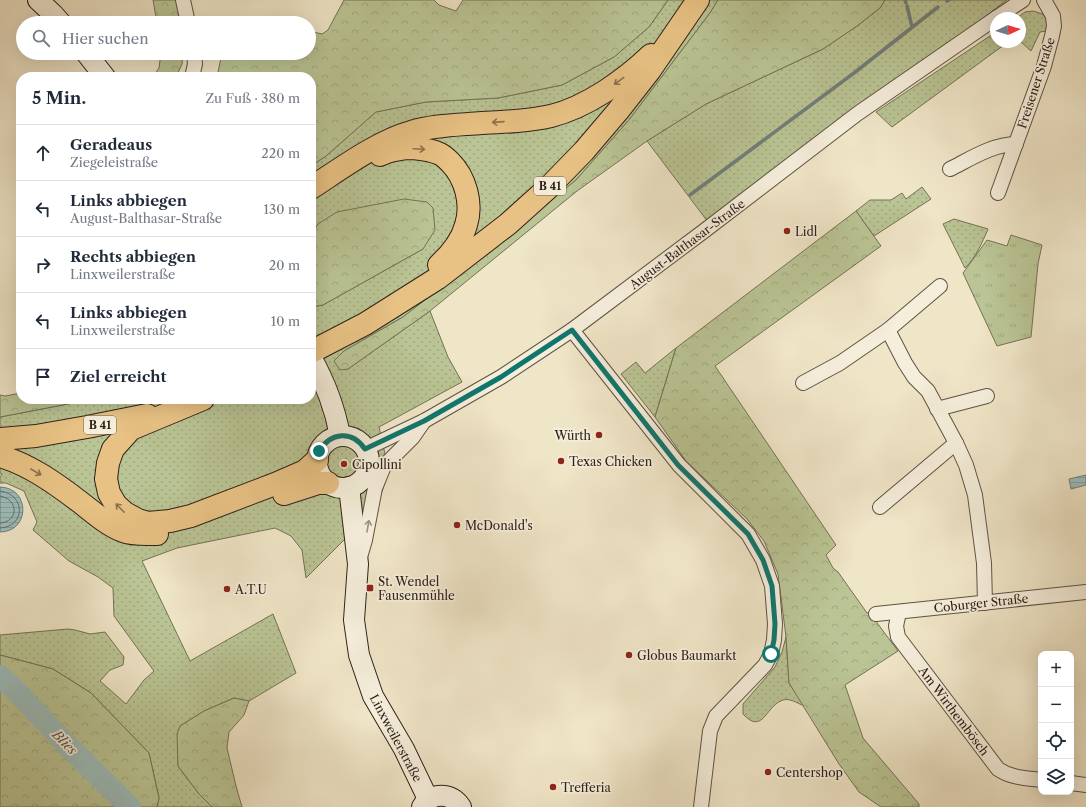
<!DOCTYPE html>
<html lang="de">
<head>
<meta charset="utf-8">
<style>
  :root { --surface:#fff; --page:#f2f2f3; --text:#1f2937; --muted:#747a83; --line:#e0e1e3 }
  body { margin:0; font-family:"Libre Caslon Text",serif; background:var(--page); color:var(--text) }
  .controls { position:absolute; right:12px; bottom:12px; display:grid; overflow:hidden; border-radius:8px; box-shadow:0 4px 16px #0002 }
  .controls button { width:36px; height:36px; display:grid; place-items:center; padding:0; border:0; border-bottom:1px solid var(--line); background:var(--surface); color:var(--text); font:20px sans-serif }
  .compass { position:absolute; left:990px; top:12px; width:36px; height:36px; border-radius:50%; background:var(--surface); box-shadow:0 4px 16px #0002; rotate:86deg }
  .stop { position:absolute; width:12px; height:12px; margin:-9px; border:3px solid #0f766e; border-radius:50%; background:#fff }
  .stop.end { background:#0f766e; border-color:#fff; box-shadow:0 1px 4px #0008 }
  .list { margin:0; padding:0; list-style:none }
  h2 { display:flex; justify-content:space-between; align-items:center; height:52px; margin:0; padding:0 16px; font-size:17px }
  h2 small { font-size:13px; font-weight:400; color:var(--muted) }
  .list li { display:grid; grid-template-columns:26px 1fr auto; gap:12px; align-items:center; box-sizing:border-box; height:56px; padding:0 16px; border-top:1px solid var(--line) }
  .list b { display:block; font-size:15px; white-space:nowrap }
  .list p { margin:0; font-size:13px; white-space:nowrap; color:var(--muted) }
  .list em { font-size:13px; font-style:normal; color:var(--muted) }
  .icon { flex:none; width:22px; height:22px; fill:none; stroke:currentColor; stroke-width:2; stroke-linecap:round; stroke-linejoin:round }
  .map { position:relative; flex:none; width:1086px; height:807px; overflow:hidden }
  .search { position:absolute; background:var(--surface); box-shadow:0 4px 16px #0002; left:16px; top:16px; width:300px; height:44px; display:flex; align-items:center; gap:10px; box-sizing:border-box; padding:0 14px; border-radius:22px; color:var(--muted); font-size:15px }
  .panel { position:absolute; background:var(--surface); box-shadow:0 4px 16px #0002; left:16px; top:72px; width:300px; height:332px; border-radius:16px }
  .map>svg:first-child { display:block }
</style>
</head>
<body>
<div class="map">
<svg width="1086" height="807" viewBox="0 0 1086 807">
  <defs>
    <pattern id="grass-dots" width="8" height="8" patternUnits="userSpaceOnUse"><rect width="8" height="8" fill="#bac494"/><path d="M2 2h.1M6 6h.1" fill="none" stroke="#a0a87f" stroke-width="1.8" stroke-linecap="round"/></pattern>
    <pattern id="forest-crowns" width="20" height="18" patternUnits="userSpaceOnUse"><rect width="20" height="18" fill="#bac494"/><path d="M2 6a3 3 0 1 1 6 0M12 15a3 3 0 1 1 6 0" fill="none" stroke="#a0a87f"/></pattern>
    <pattern id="park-tufts" width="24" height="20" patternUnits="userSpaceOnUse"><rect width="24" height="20" fill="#bac494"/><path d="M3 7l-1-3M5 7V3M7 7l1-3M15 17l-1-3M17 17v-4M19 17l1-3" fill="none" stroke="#a0a87f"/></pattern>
    <pattern id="water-rules" width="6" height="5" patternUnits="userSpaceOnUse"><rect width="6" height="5" fill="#9cbdbc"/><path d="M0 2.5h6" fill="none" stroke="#87a2a1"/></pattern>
  </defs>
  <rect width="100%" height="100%" fill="#efe5c7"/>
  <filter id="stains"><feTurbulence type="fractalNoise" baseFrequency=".005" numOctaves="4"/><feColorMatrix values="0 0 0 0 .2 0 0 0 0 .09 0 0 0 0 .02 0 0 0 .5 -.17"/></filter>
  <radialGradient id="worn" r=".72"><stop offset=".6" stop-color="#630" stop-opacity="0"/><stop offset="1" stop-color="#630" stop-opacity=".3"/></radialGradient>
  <g fill="url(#grass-dots)" stroke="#747256">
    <path d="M668,0H718L710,13L629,120L576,180L504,239L403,317L344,351L334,361L348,369L430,311L448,357L462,382L379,427L389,472L376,508L306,578L302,550L291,536L275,528L177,548L142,561L190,661L273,614L296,673L249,701L234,698L204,711L180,726L178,766L199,794L212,807H157L159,798L149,753L91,693L53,669L0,655V635L68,629L75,630L90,634L105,632L124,657L123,665L110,670L100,681L126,704L144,680L154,671L114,616L113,588L98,577L69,561L33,530L37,522L24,491L6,483H0V477L2,474L0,473V417L94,399H311V307L323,305L423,249L318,224L311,235V166L326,156L376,112L426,102L498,98L562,85L614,57L649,27Z"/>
    <path d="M885,0H1007L711,226L647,141L706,104L823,49L857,26L880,8Z"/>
    <path d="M1033,11L1043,14L1048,22L1047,31L1040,32L1031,51L1020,41V18H1017L1025,12Z"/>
    <path d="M996,32V42H1008L892,127L876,112Z"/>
    <path d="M922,187L931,199L874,236L856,211L870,200H891L902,193L906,199Z"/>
    <path d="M954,219L988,229C982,243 976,257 965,268L943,224Z"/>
    <path d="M676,348L655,417L621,374L636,362L645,373Z"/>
    <path d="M786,637L789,683L804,706C797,703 790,698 783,700C766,705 763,736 743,714V704L775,667L782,652Z"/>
  </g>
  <g fill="url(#forest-crowns)" stroke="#747256">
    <path d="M153,0H177L181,23H157Z"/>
    <path d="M344,0H434L439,5L456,11L463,0H668L649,27L614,57L562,85L498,98L426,102L376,112L326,156L311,166V77H217L222,53H309V31L322,34L328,30Z"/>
    <path d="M718,0H885L880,8L857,26L823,49L706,104L647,141L577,191L430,311L348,369L340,370L334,361L344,351L403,317L504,239L576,180L629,120L710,13Z"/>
    <path d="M161,53H183L182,64L176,77H153L159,68Z"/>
    <path d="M404,199L427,202L433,208L435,230L423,249L323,305L311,307V235L318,224L337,212Z"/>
    <path d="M856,211L881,246L715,366L836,545L826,555L833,568L838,572L867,613L869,612L898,651L845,685L863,738L919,804V807H881L859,792L839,764L789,683L786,637L778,574L764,541L747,519L686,461L655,417L676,348Z"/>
    <path d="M21,393V399H94L0,417V395L5,396Z"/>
    <path d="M0,655L53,669L91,693L149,753L159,798L157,807H0Z"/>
    <path d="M234,698L249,701L244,715L229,732L227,748L236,786L242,807H212L199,794L178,766L177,734L180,726L204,711Z"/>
  </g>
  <path fill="url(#park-tufts)" stroke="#747256" d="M1011,235L1042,245L1038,264L1031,337L997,346L963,273L987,240L1007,246Z"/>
  <g fill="url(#water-rules)" stroke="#707f7b">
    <path d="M1086,475V485L1071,489L1069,479Z"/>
    <path d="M0,487C31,488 30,532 0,532Z"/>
  </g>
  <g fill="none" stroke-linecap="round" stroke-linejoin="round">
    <g stroke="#666f6a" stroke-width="1">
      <path d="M0,491C26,494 26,527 0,528"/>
      <path d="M0,496C19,499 19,522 0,523"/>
    </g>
    <g stroke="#707f7b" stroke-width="3.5">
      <path d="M905,0L906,3"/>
      <path d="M947,1L949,0"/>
      <path d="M907,6L912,27"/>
      <path d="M690,195L854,73L938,7"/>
    </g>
    <path stroke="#9cbdbc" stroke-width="22" d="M0,676L18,693L71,749L130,807"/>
    <defs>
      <g id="street">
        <path d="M183,0L188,23"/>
        <path d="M996,18L1023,0"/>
        <path d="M192,77L195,64L194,53"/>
        <path d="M950,169C970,159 993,144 1016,144"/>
        <path d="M998,193L1044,66L1052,36L1054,26L1053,16L1044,0"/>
        <path d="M572,330L679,465L748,534L763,560L772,586L775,624L774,640L771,654L765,665L716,716L710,731L701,807"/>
        <path d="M888,330L905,363L914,377L928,391L956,443L966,465L975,495L984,563L985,603"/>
        <path d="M803,383L840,363L888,330L940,286"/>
        <path d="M937,409L987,396"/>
        <path d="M365,449L424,421L501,377L572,330L704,231L857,114L996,18"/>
        <path d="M880,507L956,443"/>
        <path d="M360,557L365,540L375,488L384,466L413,437L424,421"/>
        <path d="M899,612L896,626L898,637L998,769C1011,778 1026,778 1041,780"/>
        <path d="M876,614L1086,592"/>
        <path d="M1071,783L1086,785"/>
      </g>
      <g id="secondary">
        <path d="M38,0L53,14L61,23"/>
        <path d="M86,53L105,77"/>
        <path d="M311,357C325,382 335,408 340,436"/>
        <circle cx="343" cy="462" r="26"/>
        <path d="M349,487L358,564L354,620L359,655L373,696L404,749L428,799"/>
        <path d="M422,807C431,792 451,792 461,807"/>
      </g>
      <g id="highway">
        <path d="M380,155C389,150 404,148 413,148C423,149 432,150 440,154C444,156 447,159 450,162C465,177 473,203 466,225C462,240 451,254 439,265"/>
        <path d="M311,188C339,170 378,141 411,132C434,125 458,125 482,123C506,122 529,121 551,116C587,107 625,80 651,55"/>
        <path d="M311,352L365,324L438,278L508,224L548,188L584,151L618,111L650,70L698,0"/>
        <path d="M203,399L131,429L113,449L108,463L106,479L109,493L116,505L125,513L138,520L148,523L170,521L191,516L275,484L305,471L317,460"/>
        <path d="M0,439L36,436L87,427L147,415"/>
        <path d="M0,456C30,465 55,483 80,502C93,512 107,525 123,531C133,535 146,534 157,534"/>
        <path d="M284,494L318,483H328"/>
      </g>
    </defs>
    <use href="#street" stroke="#5f5244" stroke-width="16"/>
    <use href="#secondary" stroke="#2f2119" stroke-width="22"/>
    <use href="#highway" stroke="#2f2119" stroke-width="24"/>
    <use href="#street" stroke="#f5eedb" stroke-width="14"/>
    <use href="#secondary" stroke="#f5eedb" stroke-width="20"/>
    <use href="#highway" stroke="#e8c284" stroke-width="22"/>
  </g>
  <defs><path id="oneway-shaft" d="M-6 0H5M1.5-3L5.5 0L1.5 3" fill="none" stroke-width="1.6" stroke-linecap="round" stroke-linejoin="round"/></defs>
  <g stroke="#8c724e">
    <use href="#oneway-shaft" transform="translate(619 81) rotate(143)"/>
    <use href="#oneway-shaft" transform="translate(498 122) rotate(176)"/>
    <use href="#oneway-shaft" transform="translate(419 149) rotate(3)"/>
    <use href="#oneway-shaft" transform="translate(36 472) rotate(30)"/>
    <use href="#oneway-shaft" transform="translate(120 508) rotate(-135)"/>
  </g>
  <use stroke="#9c9284" href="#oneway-shaft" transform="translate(368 526) rotate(-80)"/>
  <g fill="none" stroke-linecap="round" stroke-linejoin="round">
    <path stroke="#0f766e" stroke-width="5" d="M319,451C331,432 352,430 365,449L424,421L501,377L572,330L678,465L748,534L763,560L772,586L775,624L774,640L771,654"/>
  </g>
  <g fill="#8f2418" stroke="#f5eedb" stroke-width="1.5">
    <circle cx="787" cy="231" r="4"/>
    <circle cx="599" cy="435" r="4"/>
    <circle cx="561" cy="461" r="4"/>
    <circle cx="344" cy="464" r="4"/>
    <circle cx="457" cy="525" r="4"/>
    <rect x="366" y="584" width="8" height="8" rx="2"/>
    <circle cx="227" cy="589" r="4"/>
    <circle cx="629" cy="655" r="4"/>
    <circle cx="768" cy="772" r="4"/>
    <circle cx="553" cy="787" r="4"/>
  </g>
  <g text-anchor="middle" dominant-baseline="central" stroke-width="3.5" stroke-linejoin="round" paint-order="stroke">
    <g fill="#f5eedb" stroke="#6a5e53" stroke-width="1">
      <rect x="534" y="177" width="32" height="18" rx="3"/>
      <rect x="84" y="416" width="32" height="18" rx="3"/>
    </g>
    <g font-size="11" font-weight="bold" fill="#2f2119">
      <text x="550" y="186">B 41</text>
      <text x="100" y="425">B 41</text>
    </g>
    <g font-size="12" fill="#2f2119" stroke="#f5eedb">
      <text transform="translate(1036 83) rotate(-72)">Freisener Straße</text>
      <text transform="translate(687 244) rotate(-37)">August-Balthasar-Straße</text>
      <text transform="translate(981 603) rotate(-6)">Coburger Straße</text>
      <text transform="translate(954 711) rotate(53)">Am Wirthembösch</text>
      <text transform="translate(396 738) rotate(62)">Linxweilerstraße</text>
    </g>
    <g font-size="12" fill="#2f2119" stroke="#f5eedb" text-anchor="start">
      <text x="795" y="231">Lidl</text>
      <text x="591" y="435" text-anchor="end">Würth</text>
      <text x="569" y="461">Texas Chicken</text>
      <text x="352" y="464">Cipollini</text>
      <text x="465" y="525">McDonald's</text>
      <text x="378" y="581">St. Wendel<tspan x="378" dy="14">Fausenmühle</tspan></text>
      <text x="235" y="589">A.T.U</text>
      <text x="637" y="655">Globus Baumarkt</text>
      <text x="776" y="772">Centershop</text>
      <text x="561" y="787">Trefferia</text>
    </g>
    <g font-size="13" font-style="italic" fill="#50504a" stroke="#f5eedb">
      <text transform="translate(65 742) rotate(45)">Blies</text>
    </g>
  </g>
  <rect width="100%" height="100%" filter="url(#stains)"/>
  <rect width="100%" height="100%" fill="url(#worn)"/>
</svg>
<div class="controls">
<button>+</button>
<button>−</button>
<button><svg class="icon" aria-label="locate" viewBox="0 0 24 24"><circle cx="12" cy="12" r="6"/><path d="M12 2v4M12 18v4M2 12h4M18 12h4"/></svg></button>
<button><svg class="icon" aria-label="layers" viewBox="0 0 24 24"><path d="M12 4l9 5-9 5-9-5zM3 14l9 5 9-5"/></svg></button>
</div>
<svg class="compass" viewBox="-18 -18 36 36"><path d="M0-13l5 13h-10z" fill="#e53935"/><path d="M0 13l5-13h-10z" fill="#747a83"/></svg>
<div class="stop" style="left:771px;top:654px"></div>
<div class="stop end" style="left:319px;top:451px"></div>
<div class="search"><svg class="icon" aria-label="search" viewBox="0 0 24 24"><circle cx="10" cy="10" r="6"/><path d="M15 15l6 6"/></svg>Hier suchen</div>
<section class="panel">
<h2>5 Min.<small>Zu Fuß · 380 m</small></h2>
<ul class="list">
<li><svg class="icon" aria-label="ahead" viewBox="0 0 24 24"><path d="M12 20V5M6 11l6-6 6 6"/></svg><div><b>Geradeaus</b><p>Ziegeleistraße</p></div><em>220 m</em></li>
<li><svg class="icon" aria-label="left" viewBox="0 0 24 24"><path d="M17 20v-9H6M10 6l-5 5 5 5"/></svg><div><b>Links abbiegen</b><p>August-Balthasar-Straße</p></div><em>130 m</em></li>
<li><svg class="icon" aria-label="right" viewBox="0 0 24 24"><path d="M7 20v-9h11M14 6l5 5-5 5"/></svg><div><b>Rechts abbiegen</b><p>Linxweilerstraße</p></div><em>20 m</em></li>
<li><svg class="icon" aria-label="left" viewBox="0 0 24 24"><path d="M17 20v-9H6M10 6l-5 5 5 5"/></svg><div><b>Links abbiegen</b><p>Linxweilerstraße</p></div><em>10 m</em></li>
<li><svg class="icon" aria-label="arrive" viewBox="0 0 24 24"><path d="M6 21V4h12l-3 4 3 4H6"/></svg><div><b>Ziel erreicht</b></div></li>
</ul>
</section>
</div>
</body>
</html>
